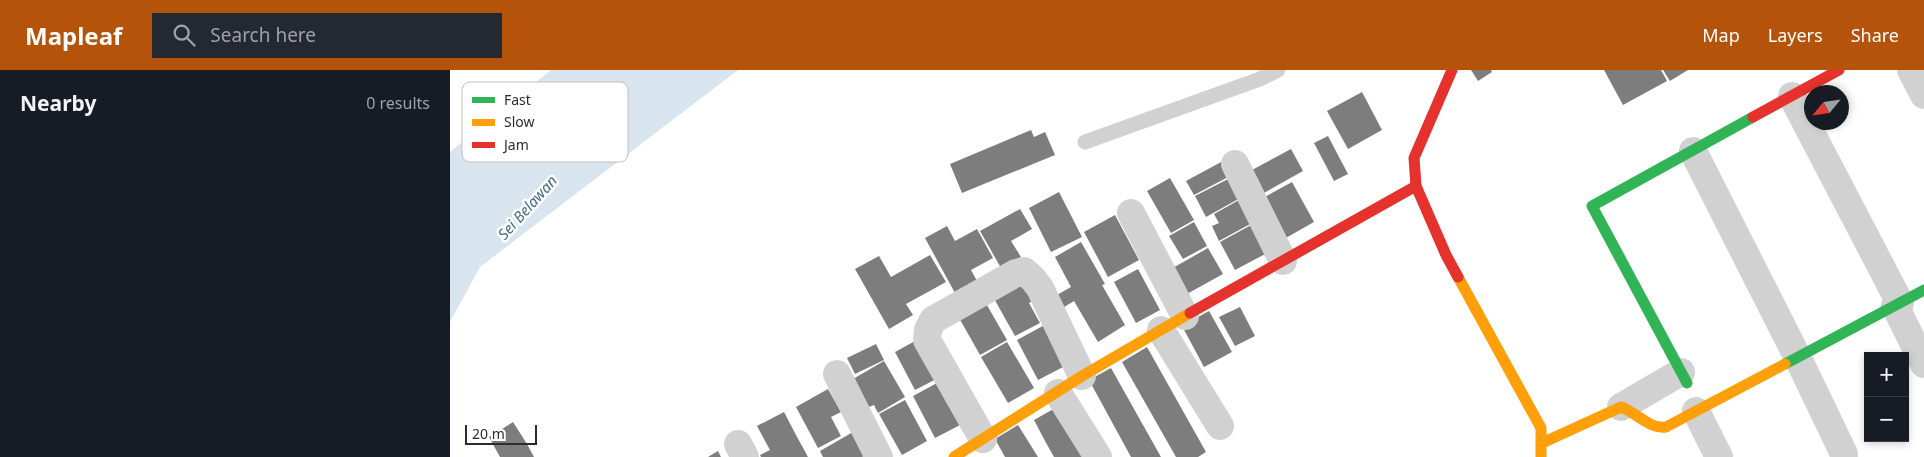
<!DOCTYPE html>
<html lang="en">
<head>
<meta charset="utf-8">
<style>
  :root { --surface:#171b24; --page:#242831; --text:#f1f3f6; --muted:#9ea1a6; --line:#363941; --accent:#b45309 }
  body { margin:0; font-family:"Noto Sans",sans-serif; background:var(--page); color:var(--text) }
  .controls { position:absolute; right:15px; bottom:15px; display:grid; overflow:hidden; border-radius:0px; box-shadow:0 2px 8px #0003 }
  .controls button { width:45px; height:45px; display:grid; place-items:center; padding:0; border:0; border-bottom:1px solid var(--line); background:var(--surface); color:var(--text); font:25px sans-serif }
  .compass { position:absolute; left:1354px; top:15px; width:45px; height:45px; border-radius:50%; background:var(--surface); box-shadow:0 2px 8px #0003; rotate:241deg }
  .scale { position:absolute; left:15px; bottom:12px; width:72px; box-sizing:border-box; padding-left:5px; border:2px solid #2c2c2c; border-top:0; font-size:14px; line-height:18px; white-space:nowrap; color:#2c2c2c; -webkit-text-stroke:4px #fff; paint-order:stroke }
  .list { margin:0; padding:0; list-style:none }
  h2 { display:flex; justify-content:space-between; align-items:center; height:65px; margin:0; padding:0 20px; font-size:21px }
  h2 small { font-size:16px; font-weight:400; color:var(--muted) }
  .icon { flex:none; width:28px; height:28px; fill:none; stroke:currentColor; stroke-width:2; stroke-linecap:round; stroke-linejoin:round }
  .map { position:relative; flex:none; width:1474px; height:387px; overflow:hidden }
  header { display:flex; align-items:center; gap:30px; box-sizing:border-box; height:70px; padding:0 25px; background:var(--accent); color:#fff }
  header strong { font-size:24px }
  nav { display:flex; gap:28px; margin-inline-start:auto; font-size:18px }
  .search { width:350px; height:45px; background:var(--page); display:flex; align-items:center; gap:12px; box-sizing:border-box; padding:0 18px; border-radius:0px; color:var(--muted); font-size:19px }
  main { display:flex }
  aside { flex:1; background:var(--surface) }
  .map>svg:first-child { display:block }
</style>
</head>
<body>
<header>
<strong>Mapleaf</strong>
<div class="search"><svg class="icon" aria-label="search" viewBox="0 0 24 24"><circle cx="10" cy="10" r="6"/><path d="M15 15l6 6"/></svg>Search here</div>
<nav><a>Map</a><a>Layers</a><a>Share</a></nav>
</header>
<main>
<aside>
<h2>Nearby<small>0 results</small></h2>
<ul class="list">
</ul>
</aside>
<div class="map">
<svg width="1474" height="387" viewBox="0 0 1474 387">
  <rect width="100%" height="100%" fill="#fff"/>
  <path fill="#d8e5ee" d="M101,0H288L30,197L0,252V82Z"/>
  <g fill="#7d7d7d">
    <path d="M1021,0H1041L1042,2L1028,11Z"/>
    <path d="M1154,0H1211L1217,11L1173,35Z"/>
    <path d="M1213,0H1238L1220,11Z"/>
    <path d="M912,22L932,60L898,79L877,41Z"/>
    <path d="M581,60L584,67L595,62L605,85L512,123L500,94Z"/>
    <path d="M878,66L898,104L884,111L864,73Z"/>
    <path d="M841,79L853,101L812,124L800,101Z"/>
    <path d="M773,91L780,106L744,125L736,111Z"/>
    <path d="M782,107L792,127L756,147L745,126Z"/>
    <path d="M720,108L744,150L721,163L697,121Z"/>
    <path d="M842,112L864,152L834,169L811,129Z"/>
    <path d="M609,122L632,167L601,182L579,138Z"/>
    <path d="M789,130L802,153L769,171L762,156L769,153L764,144Z"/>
    <path d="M570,139L582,159L561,171L571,187L551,198L530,161Z"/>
    <path d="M665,145L689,190L658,207L634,162Z"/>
    <path d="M744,152L757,176L733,189L719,166Z"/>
    <path d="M803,154L819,182L785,200L770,172Z"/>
    <path d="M497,156L505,171L527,159L543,188L521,200L527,211L505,223L475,168Z"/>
    <path d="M631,172L655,214L652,215L675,255L648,272L624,231L614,237L607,225L621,217L605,187Z"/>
    <path d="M758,178L773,204L735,225L721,199Z"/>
    <path d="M480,185L496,212L456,234L463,245L439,259L405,199L429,186L441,207Z"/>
    <path d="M688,199L710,240L686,253L664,212Z"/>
    <path d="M577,206L589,227L579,233L590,253L565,266L542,225Z"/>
    <path d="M534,230L557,270L530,285L508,246Z"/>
    <path d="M790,237L805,266L785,276L769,247Z"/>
    <path d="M759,241L782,282L754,297L732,256Z"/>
    <path d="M602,251L615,296L588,310L567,270Z"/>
    <path d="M465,271L492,306L465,320L445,282Z"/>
    <path d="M557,272L584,318L558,333L531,287Z"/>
    <path d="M426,274L434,290L405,304L397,288Z"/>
    <path d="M697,277L756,382L748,387H726L672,292Z"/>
    <path d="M434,291L455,327L428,343L424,335L419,337L403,309Z"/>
    <path d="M661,298L711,387H681L639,310Z"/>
    <path d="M487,313L510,355L485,368L463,326Z"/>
    <path d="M378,319L391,342L381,347L391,366L368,378L346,337Z"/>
    <path d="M455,330L477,371L452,385L429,344Z"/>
    <path d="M607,337L634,387H604L595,371L584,350Z"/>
    <path d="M334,342L346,365L358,387H311L310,385L320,380L307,356Z"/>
    <path d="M63,352L77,374L84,387H50L39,367Z"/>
    <path d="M568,355L588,387H555L545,369Z"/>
    <path d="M403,362L416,385L412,387H373L370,381Z"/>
    <path d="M268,381L271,387H258Z"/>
  </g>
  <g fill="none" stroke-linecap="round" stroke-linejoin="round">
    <path stroke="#d1d1d1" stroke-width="15" d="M635,72L810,9L828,0"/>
    <g stroke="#d1d1d1" stroke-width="28">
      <path d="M1461,0L1474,25"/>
      <path d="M1342,26L1450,233"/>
      <path d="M1243,81L1347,286L1394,384"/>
      <path d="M785,94L833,191"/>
      <path d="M681,143L735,246"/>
      <path d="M1445,236L1474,294"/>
      <path d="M711,260L770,356"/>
      <path d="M387,304L429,387"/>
      <path d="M608,323L648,387"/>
      <path d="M1171,337L1231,302"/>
      <path d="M1246,341L1269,387"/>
      <path d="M533,369L477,270L478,260L483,250L566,203L574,201L583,209L590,218L632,306"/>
      <path d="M288,374L295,387"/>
    </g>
    <g stroke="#30b455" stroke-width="11">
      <path d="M1335,294L1474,220"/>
      <path d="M1237,313L1142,136L1303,47"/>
    </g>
    <g stroke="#ff9f0a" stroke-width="11">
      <path d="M1008,207L1091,358V387"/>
      <path d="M1092,373L1171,337C1187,343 1199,359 1216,357L1335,294"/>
      <path d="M504,387L632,306L740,243"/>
    </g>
    <g stroke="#e5322d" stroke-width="11">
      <path d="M1002,0L964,88L966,116L996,185L1008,207"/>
      <path d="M1303,47L1389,0"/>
      <path d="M740,243L966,116"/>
    </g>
  </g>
  <g text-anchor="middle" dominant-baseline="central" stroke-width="5" stroke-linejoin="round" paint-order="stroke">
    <g font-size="15" font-style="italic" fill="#436a85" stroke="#fff">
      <text transform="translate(77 137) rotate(-48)">Sei Belawan</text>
    </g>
  </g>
  <rect x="12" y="12" width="166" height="80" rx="8" fill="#fff" stroke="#c0c0c0" stroke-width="1"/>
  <rect x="22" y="27" width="23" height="6" fill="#30b455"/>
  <rect x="22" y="49" width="23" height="7" fill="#ff9f0a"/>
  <rect x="22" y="72" width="23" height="6" fill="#e5322d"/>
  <g font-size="14" fill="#2c2c2c">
    <text x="54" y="35">Fast</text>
    <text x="54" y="57">Slow</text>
    <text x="54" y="80">Jam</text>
  </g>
</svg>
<div class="controls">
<button>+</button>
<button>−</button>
</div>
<svg class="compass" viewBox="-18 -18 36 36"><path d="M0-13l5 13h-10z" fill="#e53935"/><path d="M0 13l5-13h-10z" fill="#9ea1a6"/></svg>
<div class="scale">20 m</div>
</div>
</main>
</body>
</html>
